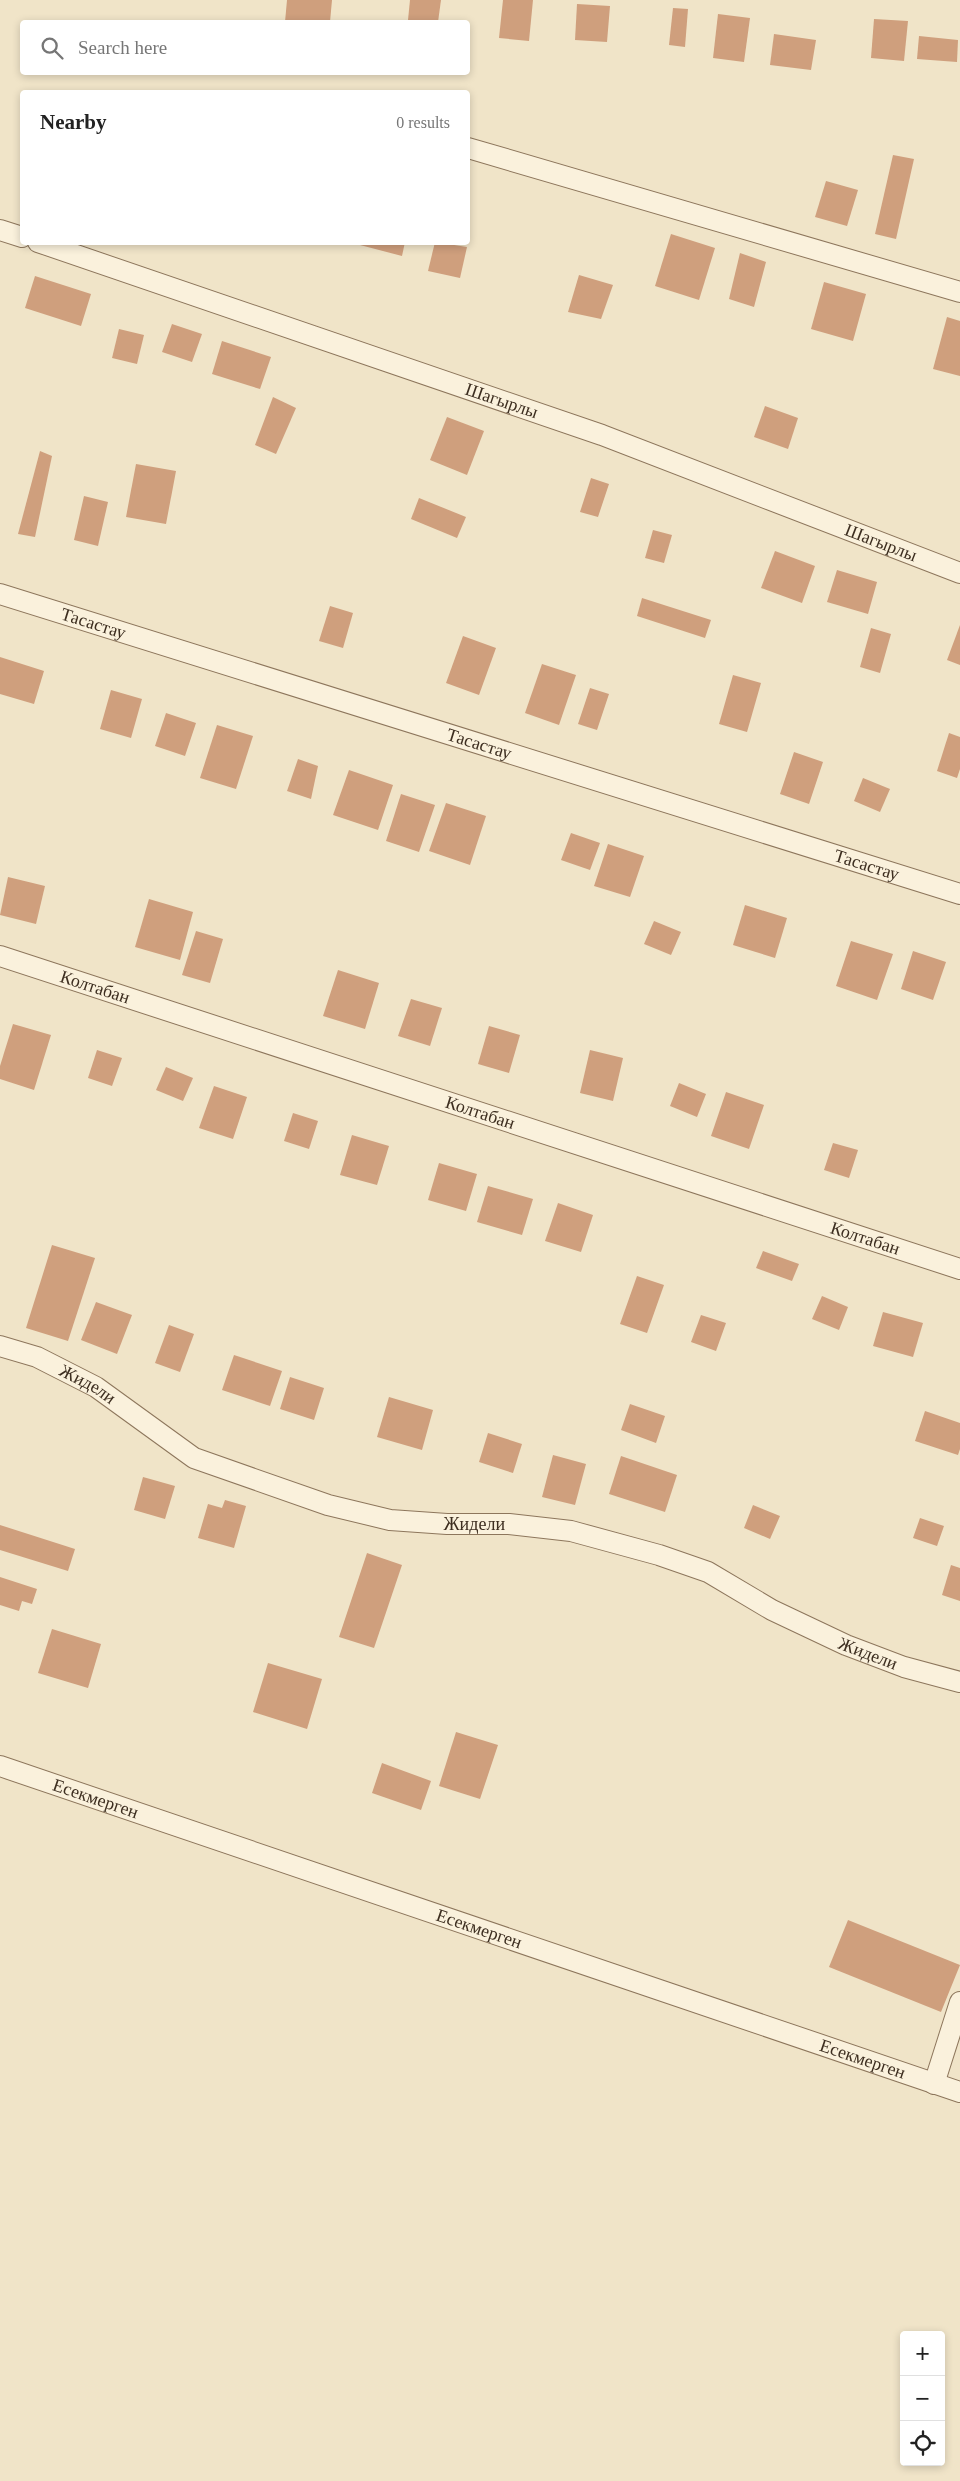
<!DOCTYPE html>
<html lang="en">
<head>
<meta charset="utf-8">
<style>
  :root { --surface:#fff; --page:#f6f6f6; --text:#222; --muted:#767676; --line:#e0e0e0 }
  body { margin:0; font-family:Georgia,serif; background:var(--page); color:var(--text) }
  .controls { position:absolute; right:15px; bottom:15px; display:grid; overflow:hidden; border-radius:5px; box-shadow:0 2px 8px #0003 }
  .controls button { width:45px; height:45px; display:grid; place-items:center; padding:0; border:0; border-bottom:1px solid var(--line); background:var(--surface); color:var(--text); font:25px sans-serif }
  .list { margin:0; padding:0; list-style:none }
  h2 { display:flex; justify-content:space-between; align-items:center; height:65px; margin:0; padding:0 20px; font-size:21px }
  h2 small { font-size:16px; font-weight:400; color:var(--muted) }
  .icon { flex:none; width:28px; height:28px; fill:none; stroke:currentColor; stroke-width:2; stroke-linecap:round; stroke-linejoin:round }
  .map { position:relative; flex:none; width:960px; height:2481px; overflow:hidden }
  .search { position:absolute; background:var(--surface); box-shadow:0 2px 8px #0003; left:20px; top:20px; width:450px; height:55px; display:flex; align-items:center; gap:12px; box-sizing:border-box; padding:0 18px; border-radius:5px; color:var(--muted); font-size:19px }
  .panel { position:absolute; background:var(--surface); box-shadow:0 2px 8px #0003; left:20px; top:90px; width:450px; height:155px; border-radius:5px }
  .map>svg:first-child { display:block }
</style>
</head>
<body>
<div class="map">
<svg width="960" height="2481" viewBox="0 0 960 2481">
  <rect width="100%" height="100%" fill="#f0e4c8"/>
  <g fill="#cf9f7d">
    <path d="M287,0H332L330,22H285Z"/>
    <path d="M410,0H441L438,22L408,20Z"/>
    <path d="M503,0H533L529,41L499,38Z"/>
    <path d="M577,4L610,6L607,42L575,40Z"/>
    <path d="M673,8L688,9L685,47L669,45Z"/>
    <path d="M718,14L750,18L744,62L713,58Z"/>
    <path d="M874,19L908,21L904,61L871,58Z"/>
    <path d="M774,34L816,40L811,70L770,65Z"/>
    <path d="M919,36L958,40L957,62L917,59Z"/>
    <path d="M893,155L914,159L896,239L875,234Z"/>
    <path d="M826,181L858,190L847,226L815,217Z"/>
    <path d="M671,234L715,248L699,300L655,286Z"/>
    <path d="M360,242H405L402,256L360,245Z"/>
    <path d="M435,242L467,247L460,278L428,271Z"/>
    <path d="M740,253L766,262L754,307L729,299Z"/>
    <path d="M579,275L613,285L601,319L568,312Z"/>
    <path d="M35,276L91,294L81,326L25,308Z"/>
    <path d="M824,282L866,294L853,341L811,329Z"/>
    <path d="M947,317L960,321V376L933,369Z"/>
    <path d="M172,324L202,334L192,362L162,352Z"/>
    <path d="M119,329L144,335L137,364L112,358Z"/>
    <path d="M222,341L271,357L260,389L212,374Z"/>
    <path d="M273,397L296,408L276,454L255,445Z"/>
    <path d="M765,406L798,418L788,449L754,437Z"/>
    <path d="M447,417L484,431L467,475L430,460Z"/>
    <path d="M40,451L52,456L35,537L18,534Z"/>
    <path d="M136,464L176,471L166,524L126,517Z"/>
    <path d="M591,478L609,484L598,517L580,512Z"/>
    <path d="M84,496L108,502L98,546L74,540Z"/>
    <path d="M419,498L466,517L457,538L411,519Z"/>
    <path d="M653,530L672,535L664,563L645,558Z"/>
    <path d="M775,551L815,566L802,603L761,588Z"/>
    <path d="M837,570L877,582L868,614L827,602Z"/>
    <path d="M642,598L711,620L705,638L637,616Z"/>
    <path d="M330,606L353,613L343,648L319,641Z"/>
    <path d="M960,625V665L947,660Z"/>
    <path d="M871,628L891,634L880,673L860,667Z"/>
    <path d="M463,636L496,648L479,695L446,683Z"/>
    <path d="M0,657L44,671L34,704L0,694Z"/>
    <path d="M542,664L576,675L559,725L525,713Z"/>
    <path d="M733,675L761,683L747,732L719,724Z"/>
    <path d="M590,688L609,694L597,730L578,724Z"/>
    <path d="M111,690L142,699L131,738L100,729Z"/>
    <path d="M166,713L196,723L185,756L155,746Z"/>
    <path d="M217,725L253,736L236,789L200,778Z"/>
    <path d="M949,733L960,737V769L957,778L937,771Z"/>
    <path d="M794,752L823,762L809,804L780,794Z"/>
    <path d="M298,759L318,766L311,799L287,791Z"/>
    <path d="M349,770L393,785L378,830L333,815Z"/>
    <path d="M863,778L890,789L880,812L854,801Z"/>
    <path d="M401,794L435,805L419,852L386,841Z"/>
    <path d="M446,803L486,816L470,865L429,851Z"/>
    <path d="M571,833L600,843L590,870L561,860Z"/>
    <path d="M608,844L644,856L630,897L594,886Z"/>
    <path d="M8,877L45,886L36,924L0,915Z"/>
    <path d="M149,899L193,912L180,960L135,947Z"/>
    <path d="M745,905L787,918L775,958L733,945Z"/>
    <path d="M654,921L681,932L671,955L644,944Z"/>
    <path d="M196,931L223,939L210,983L182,975Z"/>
    <path d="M851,941L893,954L877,1000L836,986Z"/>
    <path d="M913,951L946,962L933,1000L901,989Z"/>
    <path d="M338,970L379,983L365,1029L323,1016Z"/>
    <path d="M411,999L442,1008L430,1046L398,1036Z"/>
    <path d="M13,1024L51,1035L34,1090L0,1079V1066Z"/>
    <path d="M489,1026L520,1035L509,1073L478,1064Z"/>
    <path d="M97,1050L122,1058L112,1086L88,1078Z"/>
    <path d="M590,1050L623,1058L613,1101L580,1093Z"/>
    <path d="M166,1067L193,1078L183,1101L156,1090Z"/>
    <path d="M679,1083L706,1094L697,1117L670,1106Z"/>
    <path d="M214,1086L247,1097L233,1139L199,1128Z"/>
    <path d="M726,1092L764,1105L749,1149L711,1136Z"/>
    <path d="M293,1113L318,1121L309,1149L284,1141Z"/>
    <path d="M352,1135L389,1146L377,1185L340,1175Z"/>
    <path d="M833,1143L858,1150L849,1178L824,1170Z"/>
    <path d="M439,1163L477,1174L466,1211L428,1200Z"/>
    <path d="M488,1186L533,1199L522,1235L477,1222Z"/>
    <path d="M558,1203L593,1215L581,1252L545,1241Z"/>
    <path d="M52,1245L95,1258L68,1341L26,1328Z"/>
    <path d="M763,1251L799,1264L792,1281L756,1268Z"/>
    <path d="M637,1276L664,1285L647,1333L620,1324Z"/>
    <path d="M822,1296L848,1307L839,1330L812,1319Z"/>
    <path d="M96,1302L132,1315L117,1354L81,1340Z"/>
    <path d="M883,1312L923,1323L913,1357L873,1346Z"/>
    <path d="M701,1315L726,1323L716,1351L691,1342Z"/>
    <path d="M169,1325L194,1334L180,1372L155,1363Z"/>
    <path d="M234,1355L282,1371L270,1406L222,1390Z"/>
    <path d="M290,1377L324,1388L314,1420L280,1409Z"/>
    <path d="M389,1397L433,1410L422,1450L377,1437Z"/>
    <path d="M630,1404L665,1416L656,1443L621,1430Z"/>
    <path d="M925,1411L960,1423V1449L958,1455L915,1441Z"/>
    <path d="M488,1433L522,1444L513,1473L479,1462Z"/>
    <path d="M553,1455L586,1464L575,1505L542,1497Z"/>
    <path d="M621,1456L677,1475L665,1512L609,1494Z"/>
    <path d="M143,1477L175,1486L165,1519L134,1510Z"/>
    <path d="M225,1500L246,1506L234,1548L198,1538L208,1504L222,1508Z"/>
    <path d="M753,1505L780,1516L770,1539L744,1528Z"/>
    <path d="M920,1518L944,1526L937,1546L913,1538Z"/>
    <path d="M0,1525L75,1549L68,1571L0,1550Z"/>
    <path d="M367,1553L402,1565L374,1648L339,1637Z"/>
    <path d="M951,1565L960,1568V1601L942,1595Z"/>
    <path d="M0,1577L37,1589L32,1604L22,1601L19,1611L0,1605Z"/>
    <path d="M52,1629L101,1644L88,1688L38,1673Z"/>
    <path d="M268,1663L322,1679L307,1729L253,1712Z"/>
    <path d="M456,1732L498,1745L480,1799L439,1786Z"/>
    <path d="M382,1763L431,1781L421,1810L372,1793Z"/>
    <path d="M848,1920L960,1965L941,2012L829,1967Z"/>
  </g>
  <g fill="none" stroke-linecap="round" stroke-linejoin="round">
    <defs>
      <g id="minor">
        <path d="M468,148L960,292"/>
        <path d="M0,230L22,237"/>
        <path id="s1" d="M38,242L602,435L960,573"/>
        <path id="s2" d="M0,594L960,894"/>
        <path id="s3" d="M0,956L960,1269"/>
        <path id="s4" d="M0,1346L37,1357L96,1387L194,1458L328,1505L390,1520L447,1524H509L571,1531L659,1555L708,1572L772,1610L846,1645L904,1667L960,1682"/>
        <path id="s5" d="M0,1766L960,2092"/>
        <path d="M934,2084L960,2002"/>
      </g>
    </defs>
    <use href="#minor" stroke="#8d765c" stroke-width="22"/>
    <use href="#minor" stroke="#faf1dc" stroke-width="20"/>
  </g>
  <g text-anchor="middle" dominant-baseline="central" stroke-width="5" stroke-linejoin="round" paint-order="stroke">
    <g font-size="18" fill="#3d2e20" stroke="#f7eed8">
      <text stroke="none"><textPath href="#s1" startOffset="490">Шагырлы</textPath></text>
      <text stroke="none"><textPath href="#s1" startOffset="895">Шагырлы</textPath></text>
      <text stroke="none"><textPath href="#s2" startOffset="98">Тасастау</textPath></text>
      <text stroke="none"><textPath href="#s2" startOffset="502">Тасастау</textPath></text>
      <text stroke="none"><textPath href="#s2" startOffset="908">Тасастау</textPath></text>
      <text stroke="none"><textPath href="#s3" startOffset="100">Колтабан</textPath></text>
      <text stroke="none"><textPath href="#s3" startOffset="505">Колтабан</textPath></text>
      <text stroke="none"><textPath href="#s3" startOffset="910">Колтабан</textPath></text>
      <text stroke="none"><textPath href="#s4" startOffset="96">Жидели</textPath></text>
      <text stroke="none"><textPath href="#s4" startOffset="516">Жидели</textPath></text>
      <text stroke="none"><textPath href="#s4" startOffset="936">Жидели</textPath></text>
      <text stroke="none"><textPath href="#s5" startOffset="101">Eсекмерген</textPath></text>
      <text stroke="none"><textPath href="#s5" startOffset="506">Eсекмерген</textPath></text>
      <text stroke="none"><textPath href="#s5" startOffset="911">Eсекмерген</textPath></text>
    </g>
  </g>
</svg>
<div class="controls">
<button>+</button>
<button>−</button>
<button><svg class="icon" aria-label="locate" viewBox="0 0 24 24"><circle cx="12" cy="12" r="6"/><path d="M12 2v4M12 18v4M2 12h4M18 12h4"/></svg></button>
</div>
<div class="search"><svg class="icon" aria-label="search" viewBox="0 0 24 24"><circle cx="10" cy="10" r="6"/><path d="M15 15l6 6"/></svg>Search here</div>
<section class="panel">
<h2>Nearby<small>0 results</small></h2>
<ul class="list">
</ul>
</section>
</div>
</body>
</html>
